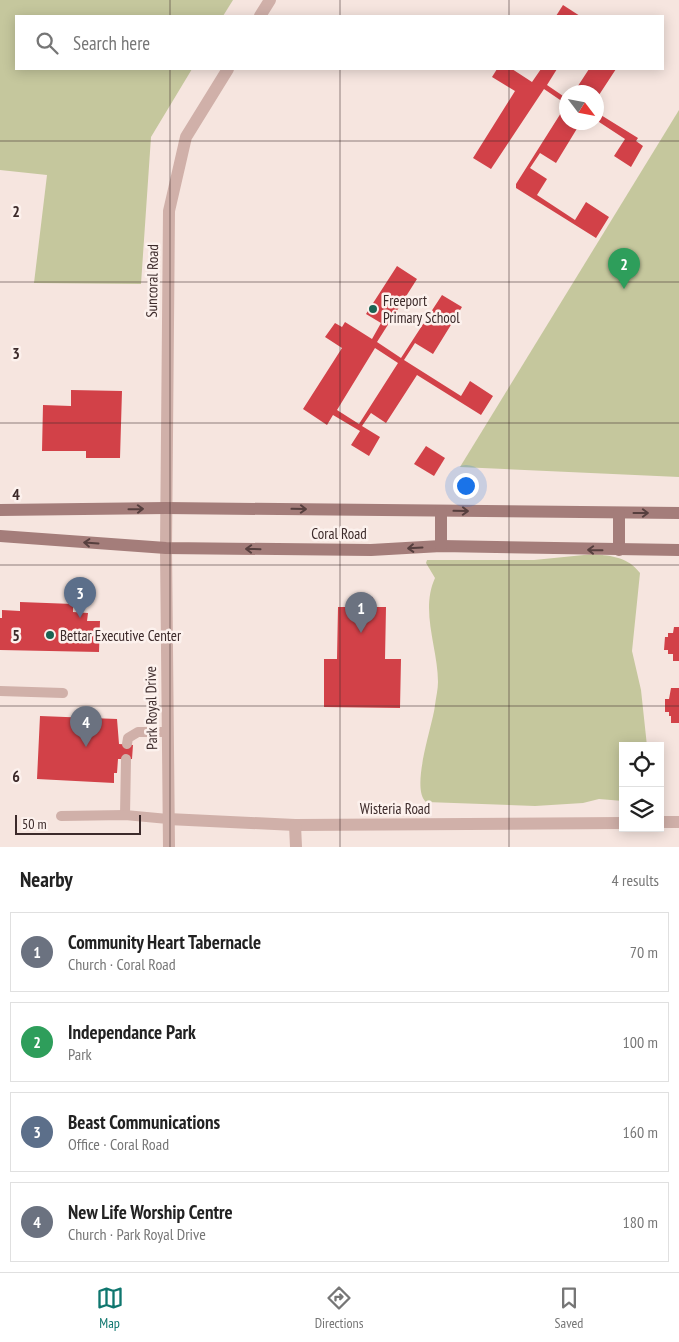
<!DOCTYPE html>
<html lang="en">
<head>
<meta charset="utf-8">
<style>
  :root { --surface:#fff; --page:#f2f2f2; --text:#222; --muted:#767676; --line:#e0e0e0; --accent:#0f766e }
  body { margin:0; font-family:"PT Sans Narrow",sans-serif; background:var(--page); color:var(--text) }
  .controls { position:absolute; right:15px; bottom:15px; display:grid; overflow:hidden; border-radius:0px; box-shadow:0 2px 12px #0003 }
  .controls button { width:45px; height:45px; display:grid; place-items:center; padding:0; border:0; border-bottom:1px solid var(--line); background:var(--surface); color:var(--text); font:25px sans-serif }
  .compass { position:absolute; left:559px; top:85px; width:45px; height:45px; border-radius:50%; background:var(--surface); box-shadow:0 2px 12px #0003; rotate:122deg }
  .scale { position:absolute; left:15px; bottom:12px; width:126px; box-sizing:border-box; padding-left:5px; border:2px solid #3c2a2a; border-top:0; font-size:14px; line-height:18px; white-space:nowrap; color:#3c2a2a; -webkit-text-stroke:4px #fcf1ed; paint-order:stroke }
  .you { position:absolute; left:465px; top:485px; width:18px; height:18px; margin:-12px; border:4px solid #fff; border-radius:50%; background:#1a73e8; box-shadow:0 0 0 8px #1a73e833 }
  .badge { display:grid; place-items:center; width:32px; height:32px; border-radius:50%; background:var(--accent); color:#fff; font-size:16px; font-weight:700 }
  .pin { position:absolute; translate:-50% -41px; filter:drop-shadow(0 1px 2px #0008) }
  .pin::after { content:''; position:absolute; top:26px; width:18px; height:15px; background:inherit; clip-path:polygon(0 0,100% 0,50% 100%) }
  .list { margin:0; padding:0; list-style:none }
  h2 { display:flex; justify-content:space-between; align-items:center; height:65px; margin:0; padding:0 20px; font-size:21px }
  h2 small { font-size:16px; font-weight:400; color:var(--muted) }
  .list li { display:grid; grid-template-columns:32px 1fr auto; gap:15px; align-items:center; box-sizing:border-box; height:80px; margin:0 10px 10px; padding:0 10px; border:1px solid var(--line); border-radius:0px }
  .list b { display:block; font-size:19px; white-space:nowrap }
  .list p { margin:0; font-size:16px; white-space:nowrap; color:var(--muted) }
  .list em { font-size:16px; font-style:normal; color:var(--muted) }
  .icon { flex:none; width:28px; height:28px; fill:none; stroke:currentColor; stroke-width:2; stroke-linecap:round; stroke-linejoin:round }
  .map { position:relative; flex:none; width:679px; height:847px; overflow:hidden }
  .search { position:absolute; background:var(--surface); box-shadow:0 2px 12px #0003; left:15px; right:15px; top:15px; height:55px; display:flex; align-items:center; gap:12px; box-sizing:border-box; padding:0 18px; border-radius:0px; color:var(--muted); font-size:19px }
  .sheet { height:425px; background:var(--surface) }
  nav { display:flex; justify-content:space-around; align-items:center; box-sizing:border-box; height:70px; border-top:1px solid var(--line); background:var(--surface); font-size:14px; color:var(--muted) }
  nav a { display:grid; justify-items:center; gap:2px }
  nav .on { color:var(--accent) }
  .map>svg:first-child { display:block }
</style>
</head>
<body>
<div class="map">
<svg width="679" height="847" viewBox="0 0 679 847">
  <rect width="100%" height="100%" fill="#f6e5df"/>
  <g fill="#c5c79d">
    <path d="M0,0H233L223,16H16V69H192L151,137L141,284L34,283L47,175L0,170Z"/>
    <path d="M679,110V477L460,467Z"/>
    <path d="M594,554C612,556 628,557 640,573L632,651L641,690L647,746H623V801L599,799L583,803L535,806L426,802C410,788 433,725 435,705C436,697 438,689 438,682C438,648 420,611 435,578L426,563L427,560H534Z"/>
  </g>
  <g fill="#d24148" fill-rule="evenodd">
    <path d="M563,5L580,16H556Z"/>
    <path d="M497,69H512L532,82L541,69H557L547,85L566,98V104L544,89L491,169L473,158L515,91L492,77Z"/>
    <path d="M589,69H616L599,95L583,85L578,92H574Z"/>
    <path d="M566,105V122H581L556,163L540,153L530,168L547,179L537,195L575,220L586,202L609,217L596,238L516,188V184Z"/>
    <path d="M596,112L638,138L636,141L643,146L631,167L614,156L625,139L596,120Z"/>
    <path d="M397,266L417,279L377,342L401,358L442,295L462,307L433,354L415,343L404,360L461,396L470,381L493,396L481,415L417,375L386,423L371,413L362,426L380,437L369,456L351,445L360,431L333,415L327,425L303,409L342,348L325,337L335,323L342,327L345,322L372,339L381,323L366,314ZM375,348L398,363L359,424L337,410Z"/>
    <path d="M71,390L122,391L120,458H86V451H42L43,405L71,406Z"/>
    <path d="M426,446L445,458L434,476L414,464Z"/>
    <path d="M351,597H373V607H386L385,659H401L400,708L324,707V659H337L338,607H350Z"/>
    <path d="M20,602L73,604V612L88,613L87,621H100L99,652L0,650V618H2V610L20,611Z"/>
    <path d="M674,627H679V661H673V654H668V650H664L665,637H668V633H673Z"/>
    <path d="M671,688H679V723H671V716H669V712H665V699H669Z"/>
    <path d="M40,716L117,719L119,744L133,745L132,759H118L117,773H114V783L37,779Z"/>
  </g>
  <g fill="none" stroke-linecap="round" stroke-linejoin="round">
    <g stroke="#d0b0a9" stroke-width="10">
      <path d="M0,691L63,693"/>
      <path d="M127,744L128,738L138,732H167"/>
      <path d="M125,815L126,759"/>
      <path d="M61,816L125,815L168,819"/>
    </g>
    <g stroke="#d0b0a9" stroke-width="12">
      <path d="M260,16L270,0"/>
      <path d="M168,819L295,825L623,823"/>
      <path d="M660,822H679"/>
      <path d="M295,825L296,847"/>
      <path d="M169,847L166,548L169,211L186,137L228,69"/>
    </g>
    <g stroke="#a47d7a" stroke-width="12">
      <path d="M0,510L166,508L679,513"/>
      <path d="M619,513V550"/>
      <path d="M0,536L166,548L371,550L441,546L679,550"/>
      <path d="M441,546V511"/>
    </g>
  </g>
  <defs><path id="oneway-shaft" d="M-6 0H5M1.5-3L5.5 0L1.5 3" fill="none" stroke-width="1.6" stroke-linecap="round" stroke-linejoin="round" transform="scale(1.25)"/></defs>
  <g stroke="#563f3e">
    <use href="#oneway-shaft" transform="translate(136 509) rotate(-1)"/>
    <use href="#oneway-shaft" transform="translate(299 509) rotate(1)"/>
    <use href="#oneway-shaft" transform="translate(461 511) rotate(1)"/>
    <use href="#oneway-shaft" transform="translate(641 513)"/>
    <use href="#oneway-shaft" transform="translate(91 543) rotate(-176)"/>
    <use href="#oneway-shaft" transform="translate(415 548) rotate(177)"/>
    <use href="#oneway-shaft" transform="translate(253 549) rotate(-179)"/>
    <use href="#oneway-shaft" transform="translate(595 550) rotate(-179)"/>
  </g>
  <path fill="none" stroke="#3c2a2a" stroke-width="1" stroke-opacity="0.55" d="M170,0V16M340,0V16M509,0V16M170,69V847M340,69V847M509,69V847M0,141H679M0,282H679M0,423H679M0,565H679M0,706H679"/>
  <g fill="#1a6353" stroke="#fcf1ed" stroke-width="2">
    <circle cx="373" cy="309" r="5"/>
    <circle cx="50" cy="635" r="5"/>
  </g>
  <g text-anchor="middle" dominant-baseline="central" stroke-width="5" stroke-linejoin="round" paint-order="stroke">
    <g font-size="15" fill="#3c2a2a" stroke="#fcf1ed">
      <text transform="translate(152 281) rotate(-89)">Suncoral Road</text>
      <text x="339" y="533">Coral Road</text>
      <text transform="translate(151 708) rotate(-91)">Park Royal Drive</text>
      <text x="395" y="808">Wisteria Road</text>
    </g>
    <g font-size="15" fill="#3c2a2a" stroke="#fcf1ed" text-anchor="start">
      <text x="383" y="300">Freeport<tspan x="383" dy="17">Primary School</tspan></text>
      <text x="60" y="635">Bettar Executive Center</text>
    </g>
  </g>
  <g font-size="16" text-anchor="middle" font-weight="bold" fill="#3c2a2a" stroke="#fcf1ed" stroke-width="5" stroke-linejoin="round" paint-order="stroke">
    <text x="16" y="217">2</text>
    <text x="16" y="359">3</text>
    <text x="16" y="500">4</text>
    <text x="16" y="641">5</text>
    <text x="16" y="782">6</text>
  </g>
</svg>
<div class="controls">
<button><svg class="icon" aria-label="locate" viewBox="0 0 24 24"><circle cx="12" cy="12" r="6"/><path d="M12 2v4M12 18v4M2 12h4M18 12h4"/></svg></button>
<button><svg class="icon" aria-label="layers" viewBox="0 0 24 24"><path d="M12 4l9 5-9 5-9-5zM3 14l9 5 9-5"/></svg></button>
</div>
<svg class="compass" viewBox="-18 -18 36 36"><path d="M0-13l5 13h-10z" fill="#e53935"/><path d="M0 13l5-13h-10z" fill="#767676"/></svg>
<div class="scale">50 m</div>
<div class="you"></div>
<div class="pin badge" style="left:361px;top:633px;background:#6b7280">1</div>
<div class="pin badge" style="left:624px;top:289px;background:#2e9e5b">2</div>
<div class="pin badge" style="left:80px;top:618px;background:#5c6f8a">3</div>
<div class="pin badge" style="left:86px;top:747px;background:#6b7280">4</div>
<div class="search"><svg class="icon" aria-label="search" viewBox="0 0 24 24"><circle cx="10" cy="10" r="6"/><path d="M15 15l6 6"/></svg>Search here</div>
</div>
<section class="sheet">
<h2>Nearby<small>4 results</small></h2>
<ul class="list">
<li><span class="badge" style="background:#6b7280">1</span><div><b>Community Heart Tabernacle</b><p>Church · Coral Road</p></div><em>70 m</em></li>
<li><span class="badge" style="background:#2e9e5b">2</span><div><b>Independance Park</b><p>Park</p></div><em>100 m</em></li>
<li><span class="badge" style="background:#5c6f8a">3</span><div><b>Beast Communications</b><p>Office · Coral Road</p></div><em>160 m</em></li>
<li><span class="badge" style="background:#6b7280">4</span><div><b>New Life Worship Centre</b><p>Church · Park Royal Drive</p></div><em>180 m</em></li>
</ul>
</section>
<nav>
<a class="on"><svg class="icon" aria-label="map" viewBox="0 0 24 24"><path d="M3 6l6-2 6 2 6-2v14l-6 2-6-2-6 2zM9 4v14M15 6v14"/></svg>Map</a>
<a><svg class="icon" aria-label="directions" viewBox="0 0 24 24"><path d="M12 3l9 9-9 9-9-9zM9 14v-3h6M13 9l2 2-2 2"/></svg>Directions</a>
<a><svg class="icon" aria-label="saved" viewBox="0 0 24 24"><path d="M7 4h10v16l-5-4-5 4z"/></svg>Saved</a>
</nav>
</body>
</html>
